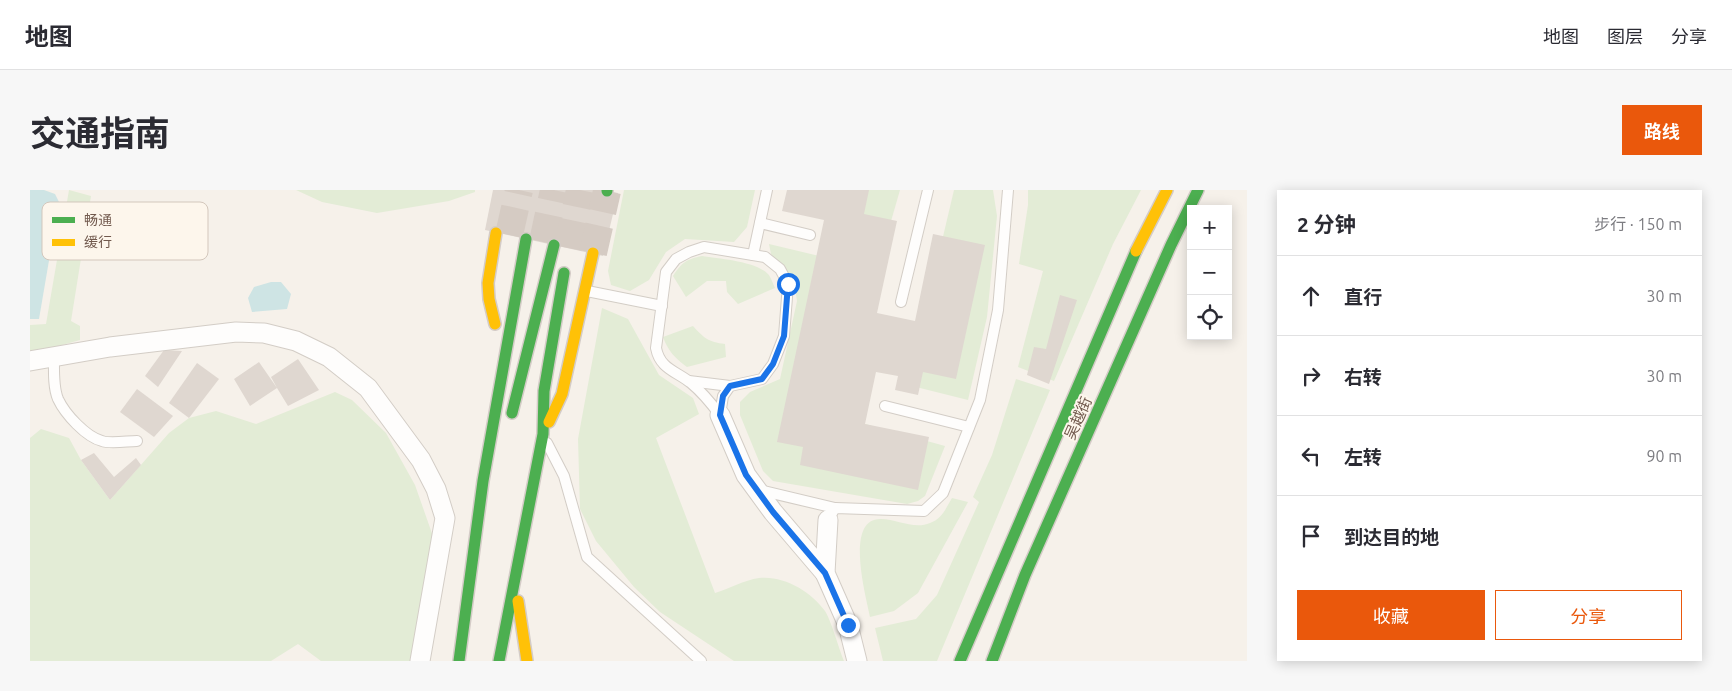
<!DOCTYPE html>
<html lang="zh">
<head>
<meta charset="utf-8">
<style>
  :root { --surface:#fff; --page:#f7f7f7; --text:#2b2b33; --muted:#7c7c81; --line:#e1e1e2; --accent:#ea580c }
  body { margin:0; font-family:Ubuntu,"Noto Sans SC",sans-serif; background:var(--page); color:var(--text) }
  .controls { position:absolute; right:15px; top:15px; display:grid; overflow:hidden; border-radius:0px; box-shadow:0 2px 12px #0003 }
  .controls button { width:45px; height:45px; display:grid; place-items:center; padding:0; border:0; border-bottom:1px solid var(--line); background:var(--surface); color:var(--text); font:25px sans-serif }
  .stop { position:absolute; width:15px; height:15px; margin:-11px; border:4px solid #1a73e8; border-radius:50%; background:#fff }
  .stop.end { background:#1a73e8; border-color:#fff; box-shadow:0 1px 5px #0008 }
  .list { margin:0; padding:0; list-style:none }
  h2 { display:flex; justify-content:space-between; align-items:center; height:65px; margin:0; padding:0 20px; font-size:21px }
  h2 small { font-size:16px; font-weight:400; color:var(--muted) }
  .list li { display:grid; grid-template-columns:32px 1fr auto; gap:15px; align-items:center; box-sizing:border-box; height:80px; padding:0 20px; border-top:1px solid var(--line) }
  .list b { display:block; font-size:19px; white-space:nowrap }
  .list em { font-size:16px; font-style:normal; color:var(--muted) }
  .actions { display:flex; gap:10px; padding:15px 20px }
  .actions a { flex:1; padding:11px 0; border:1px solid var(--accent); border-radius:0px; text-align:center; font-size:18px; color:var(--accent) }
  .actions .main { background:var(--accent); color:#fff }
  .icon { flex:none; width:28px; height:28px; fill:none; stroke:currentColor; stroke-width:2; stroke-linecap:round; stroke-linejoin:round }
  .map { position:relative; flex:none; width:1217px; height:471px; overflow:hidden; border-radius:0px }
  header { display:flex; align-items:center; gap:30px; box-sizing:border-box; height:70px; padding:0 25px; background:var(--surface); border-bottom:1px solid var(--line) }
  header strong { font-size:24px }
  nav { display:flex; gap:28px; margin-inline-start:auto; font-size:18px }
  .intro { display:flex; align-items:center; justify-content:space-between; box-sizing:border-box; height:120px; padding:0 30px }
  h1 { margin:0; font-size:35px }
  .button { padding:12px 22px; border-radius:0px; background:var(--accent); color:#fff; font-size:18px; font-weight:700 }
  main { display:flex; gap:30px; padding:0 30px }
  aside { flex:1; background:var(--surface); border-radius:0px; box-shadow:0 2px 12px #0003 }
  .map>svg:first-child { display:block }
</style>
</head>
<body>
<header>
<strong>地图</strong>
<nav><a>地图</a><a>图层</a><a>分享</a></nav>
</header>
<div class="intro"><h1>交通指南</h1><a class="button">路线</a></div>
<main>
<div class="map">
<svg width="1217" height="471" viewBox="0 0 1217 471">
  <rect width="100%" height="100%" fill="#f6f1ea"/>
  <g fill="#e3ecd6">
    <path d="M39,0L61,6L41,131L50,136V150L25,157L0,161V135L16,134Z"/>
    <path d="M266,0H445V2L419,11L347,23L292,12Z"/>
    <path d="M594,0H725L717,37L704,52L655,49L636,62L619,90L600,101L581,95L578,81Z"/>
    <path d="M770,0H870L855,52Z"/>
    <path d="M924,0H963L967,26L957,127L938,210L878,195Z"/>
    <path d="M998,0H1111L1083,54L1024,191L988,177L1013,81L989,74L998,15Z"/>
    <path d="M739,54L806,70L774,217L915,256L895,306L888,311L877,314L743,291L733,281L710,225V212L720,202L750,189L767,111L764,91L741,64Z"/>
    <path d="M672,66C690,69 725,71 738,84C741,87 743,94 745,98L708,114L697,102L696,91H677L656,107L643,86C652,72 657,69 672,66Z"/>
    <path d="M572,118L598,129L629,185L663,208L669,224L626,248L685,403C699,399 714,390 729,388C753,385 781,401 795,421C801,430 809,459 814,471H704L630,422L604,397L566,351L550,319L548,249Z"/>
    <path d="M663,136C674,148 678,152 695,154L696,167L657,177C645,168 638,161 633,147Z"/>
    <path d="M986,189L1020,200L907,471H853L845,438L886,429L907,405L949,312L943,307L962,265Z"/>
    <path d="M305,202L322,210L356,243L385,295L405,352L388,471H291L268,454L241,471H0V248L11,239L39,248L51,270L80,310L139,243L159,228L186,221L226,234Z"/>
    <path d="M922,308L938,312L888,403L864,421L840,427C836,406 814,328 851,329C867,329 884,340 900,333C912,329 916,318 922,308Z"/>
  </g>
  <g fill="#cee4e4">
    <path d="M0,0H14L25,4L29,12L9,129H0Z"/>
    <path d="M241,92H251L261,104L257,119L222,122L218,108L224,97Z"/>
  </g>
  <g fill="#dfd7d0">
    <path d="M463,0H573L588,3L573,66L455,40Z"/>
    <path d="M757,0H839L834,24L867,31L847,123L885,131L903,44L955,55L926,189L893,182L888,205L865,200L868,186L846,182L835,234L899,247L888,300L770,275L773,257L747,252L794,30L752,21Z"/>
    <path d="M1030,105L1047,110L1019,194L997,185L1004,157L1016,159Z"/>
    <path d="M134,160L152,161L128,197L115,186Z"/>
    <path d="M268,169L289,200L258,216L247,198L220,216L204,189L229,172L247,198L241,187Z"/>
    <path d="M167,173L189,189L159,228L139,213Z"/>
    <path d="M107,199L143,226L124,247L90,222Z"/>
    <path d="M64,263L84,287L106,268L111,275L80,310L51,270Z"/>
  </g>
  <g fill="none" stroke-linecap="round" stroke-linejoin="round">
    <g stroke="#d5cbc3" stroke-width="28" stroke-dasharray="28 14" stroke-linecap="butt">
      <path d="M479,45L489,0"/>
      <path d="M513,52L524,0"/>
      <path d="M538,58L550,0"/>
      <path d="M563,63L577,1"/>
    </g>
    <defs>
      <g id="lane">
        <path d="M730,33L780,45"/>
        <path d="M674,57L735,67L750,79L758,94L754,146L743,174L732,189L700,196L693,206L690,225C681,213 672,202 661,193C646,181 630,179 626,158L636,82L646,69L659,62Z"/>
        <path d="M723,65L737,0"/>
        <path d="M557,101L632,116"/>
        <path d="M871,112L898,0"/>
        <path d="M24,167C24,180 23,197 28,209C35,224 56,247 72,251C80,254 98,251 107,251"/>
        <path d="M659,191L700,196"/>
        <path d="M855,216L939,237"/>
        <path d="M517,253L534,286L557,367L671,471"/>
        <path d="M729,300L805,318"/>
        <path d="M798,330L805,318L894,321L913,303L950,210L968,120L978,0"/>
      </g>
      <g id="street">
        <path d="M0,171L80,157L206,142L234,143L266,151L299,167L338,198L391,270L406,299L415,328L390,471"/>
        <path d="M690,225L716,285L743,322L795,383"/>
        <path d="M798,330L795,383L818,435L827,471"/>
      </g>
      <g id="fast">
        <path d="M577,0V1"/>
        <path d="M482,223L524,55"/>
        <path d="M429,471L453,291L496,49"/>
        <path d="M469,471L513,244L514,201L534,83"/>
        <path d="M930,471L1106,61"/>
        <path d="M962,471L995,385L1141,55L1168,0"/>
      </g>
      <g id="slow">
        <path d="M1106,61L1137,0"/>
        <path d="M465,134L459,109L458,93L466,43"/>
        <path d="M519,232L532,204L563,63"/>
        <path d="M488,411L497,471"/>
      </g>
    </defs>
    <use href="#lane" stroke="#d3cdc6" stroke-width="12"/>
    <use href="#street" stroke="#d3cdc6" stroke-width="21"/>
    <use href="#fast" stroke="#d4ccc7" stroke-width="14"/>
    <use href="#slow" stroke="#d4ccc7" stroke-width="14"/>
    <use href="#lane" stroke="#fefdfc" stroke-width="10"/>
    <use href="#street" stroke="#fefdfc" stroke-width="19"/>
    <use href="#fast" stroke="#4caf50" stroke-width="11"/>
    <use href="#slow" stroke="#ffc107" stroke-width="11"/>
  </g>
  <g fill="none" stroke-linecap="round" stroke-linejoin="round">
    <path stroke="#1a73e8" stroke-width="6" d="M758,94L754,146L743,174L732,189L700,196L693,206L690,225L716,285L743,322L795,383L818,435"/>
  </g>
  <g text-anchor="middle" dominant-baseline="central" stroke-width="4" stroke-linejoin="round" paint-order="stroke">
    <g font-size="15" fill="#71594d" stroke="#fdf6ec">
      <text transform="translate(1048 228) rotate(-66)">吴越街</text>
    </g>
  </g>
  <rect x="12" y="12" width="166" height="58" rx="8" fill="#fdf6ec" stroke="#d3c7bc" stroke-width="1"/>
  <rect x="22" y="27" width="23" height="6" fill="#4caf50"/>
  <rect x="22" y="49" width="23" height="7" fill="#ffc107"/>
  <g font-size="14" fill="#71594d">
    <text x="54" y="35">畅通</text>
    <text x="54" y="57">缓行</text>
  </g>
</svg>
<div class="controls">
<button>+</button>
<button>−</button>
<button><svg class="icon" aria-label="locate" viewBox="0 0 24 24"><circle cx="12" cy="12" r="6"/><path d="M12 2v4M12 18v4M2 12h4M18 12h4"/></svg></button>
</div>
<div class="stop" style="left:758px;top:94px"></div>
<div class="stop end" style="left:818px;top:435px"></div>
</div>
<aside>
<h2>2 分钟<small>步行 · 150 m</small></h2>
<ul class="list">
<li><svg class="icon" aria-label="ahead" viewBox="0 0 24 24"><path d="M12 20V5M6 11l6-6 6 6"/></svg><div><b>直行</b></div><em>30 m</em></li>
<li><svg class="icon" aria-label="right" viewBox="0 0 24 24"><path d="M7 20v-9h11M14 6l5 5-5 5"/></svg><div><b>右转</b></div><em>30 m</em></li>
<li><svg class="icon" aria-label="left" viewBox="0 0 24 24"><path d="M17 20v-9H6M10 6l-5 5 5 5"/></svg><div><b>左转</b></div><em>90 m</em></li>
<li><svg class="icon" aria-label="arrive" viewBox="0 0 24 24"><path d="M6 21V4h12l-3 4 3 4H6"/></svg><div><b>到达目的地</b></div></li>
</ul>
<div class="actions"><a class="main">收藏</a><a>分享</a></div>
</aside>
</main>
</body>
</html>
